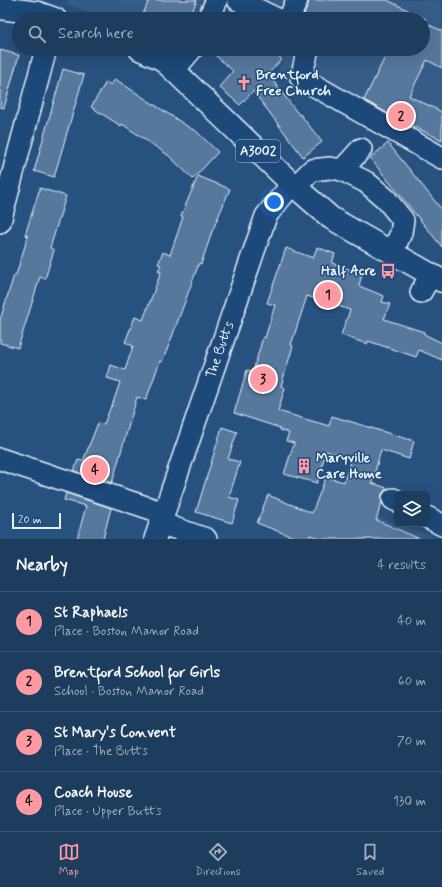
<!DOCTYPE html>
<html lang="en">
<head>
<meta charset="utf-8">
<style>
  :root { --surface:#1d3d5f; --page:#254465; --text:#f1f3f6; --muted:#a0aebd; --line:#3b5674; --accent:#ff9aa2 }
  body { margin:0; font-family:Mynerve,sans-serif; background:var(--page); color:var(--text) }
  .controls { position:absolute; right:12px; bottom:12px; display:grid; overflow:hidden; border-radius:6px; box-shadow:0 4px 16px #0002 }
  .controls button { width:36px; height:36px; display:grid; place-items:center; padding:0; border:0; border-bottom:1px solid var(--line); background:var(--surface); color:var(--text); font:20px sans-serif }
  .scale { position:absolute; left:12px; bottom:10px; width:49px; box-sizing:border-box; padding-left:4px; border:2px solid #e8f1f8; border-top:0; font-size:11px; line-height:14px; white-space:nowrap; color:#e8f1f8; -webkit-text-stroke:3px #1f4a7a; paint-order:stroke }
  .you { position:absolute; left:274px; top:202px; width:14px; height:14px; margin:-10px; border:3px solid #fff; border-radius:50%; background:#1a73e8; box-shadow:0 0 0 6px #1a73e833 }
  .badge { display:grid; place-items:center; width:26px; height:26px; border-radius:50%; background:var(--accent); color:#111; font-size:13px; font-weight:700 }
  .pin { position:absolute; translate:-50% -50%; border:2px solid #fff; box-shadow:0 1px 4px #0006 }
  .list { margin:0; padding:0; list-style:none }
  h2 { display:flex; justify-content:space-between; align-items:center; height:52px; margin:0; padding:0 16px; font-size:17px }
  h2 small { font-size:13px; font-weight:400; color:var(--muted) }
  .list li { display:grid; grid-template-columns:26px 1fr auto; gap:12px; align-items:center; box-sizing:border-box; height:60px; padding:0 16px; border-top:1px solid var(--line) }
  .list b { display:block; font-size:15px; white-space:nowrap }
  .list p { margin:0; font-size:13px; white-space:nowrap; color:var(--muted) }
  .list em { font-size:13px; font-style:normal; color:var(--muted) }
  .icon { flex:none; width:22px; height:22px; fill:none; stroke:currentColor; stroke-width:2; stroke-linecap:round; stroke-linejoin:round }
  .map { position:relative; flex:none; width:442px; height:539px; overflow:hidden }
  .search { position:absolute; background:var(--surface); box-shadow:0 4px 16px #0002; left:12px; right:12px; top:12px; height:44px; display:flex; align-items:center; gap:10px; box-sizing:border-box; padding:0 14px; border-radius:22px; color:var(--muted); font-size:15px }
  .sheet { height:292px; background:var(--surface) }
  nav { display:flex; justify-content:space-around; align-items:center; box-sizing:border-box; height:56px; border-top:1px solid var(--line); background:var(--surface); font-size:11px; color:var(--muted) }
  nav a { display:grid; justify-items:center; gap:2px }
  nav .on { color:var(--accent) }
  .map>svg:first-child { display:block }
</style>
</head>
<body>
<div class="map">
<svg width="442" height="539" viewBox="0 0 442 539">
  <rect width="100%" height="100%" fill="#27517f"/>
  <filter id="ink" filterUnits="userSpaceOnUse"><feTurbulence type="fractalNoise" baseFrequency=".025" numOctaves="2"/><feDisplacementMap in="SourceGraphic" scale="8" xChannelSelector="R" yChannelSelector="G"/><feConvolveMatrix kernelMatrix="1 2 1 2 8 2 1 2 1" color-interpolation-filters="sRGB"/></filter>
  <g filter="url(#ink)">
    <g fill="#355d88">
      <path d="M67,0H219L210,19H106L66,4Z"/>
      <path d="M219,0H437L442,3V158L276,75L288,49H423V19H257Z"/>
      <path d="M346,505L426,534L434,539H331Z"/>
    </g>
    <g fill="#57789d" stroke="#e8f1f8">
      <path d="M149,0H197L189,19H178L168,15L167,19H141Z"/>
      <path d="M309,0H387L426,19H307L303,17L308,5Z"/>
      <path d="M423,22L442,31V68L427,60L409,96L442,112V140L398,119L364,100L389,49H423Z"/>
      <path d="M208,49H270L282,59L268,74L299,115L300,114L322,142L303,157L253,91L240,105L219,87L233,71Z"/>
      <path d="M0,50L19,55L4,108L0,107Z"/>
      <path d="M63,69L84,75L54,177L34,171Z"/>
      <path d="M115,79L193,130L194,129L218,152L193,179L168,155L122,124L121,126L91,107L106,82L111,85Z"/>
      <path d="M388,143L442,210V247L370,158Z"/>
      <path d="M198,176L230,189L211,234V235L201,264L199,263L172,337L162,362L160,361L146,400L137,397L112,483L74,471L78,460L83,461L98,423L104,424L111,406H112L120,382L107,378L111,365L125,370L133,346L125,342L135,317L143,320L161,272L158,271L161,265L158,264L163,252L170,255L183,217L181,216Z"/>
      <path d="M40,188L66,196L50,248L54,250L45,279L40,277L18,348L0,343V320L14,275H16L28,236L25,235Z"/>
      <path d="M317,247L335,254L332,263L362,274L359,286L384,296L382,302L390,304L384,319L424,332V334L442,343V360L419,350L416,357L368,341L367,344L341,335L350,310L307,296L291,345L293,346L281,386L285,388L278,411L329,426L332,416L414,441L409,459L381,450L372,483L387,488L382,494L381,499L382,502L376,520L420,539H321L310,535L308,539H298L257,523L268,495L312,513L326,477L344,482L351,458L326,451L317,483L284,474L294,443L286,441L289,433L280,430V428L234,413L247,370L253,371L263,337L265,338L275,305L267,303L286,248L313,258Z"/>
      <path d="M222,427L237,432L228,459L240,462L229,497L239,500L232,523L196,512Z"/>
      <path d="M66,493L111,508L103,539H77L86,506L64,500Z"/>
    </g>
    <g fill="none" stroke-linecap="round" stroke-linejoin="round">
      <defs>
        <g id="minor">
          <path d="M238,0L277,19"/>
          <path d="M208,19L217,0"/>
          <path d="M289,19L297,0"/>
          <path d="M308,49L301,78L442,158"/>
          <path d="M174,70L192,49"/>
          <path d="M342,170L366,182L386,199L403,220L401,233L392,253"/>
          <path d="M295,187L312,170L330,168L342,170L361,149"/>
          <path d="M0,222L46,49"/>
          <path d="M421,292L431,275"/>
          <path d="M0,459L164,513"/>
          <path d="M393,499L397,501"/>
          <path d="M427,517L442,525"/>
          <path d="M160,523L206,539"/>
          <path d="M155,539L266,216L292,184"/>
        </g>
        <g id="major">
          <path d="M0,8L38,13L55,19"/>
          <path d="M140,49L162,59L292,184L331,218L442,281"/>
        </g>
      </defs>
      <use href="#minor" stroke="#e8f1f8" stroke-width="24"/>
      <use href="#major" stroke="#e8f1f8" stroke-width="25"/>
      <use href="#minor" stroke="#1f4a7a" stroke-width="21"/>
      <use href="#major" stroke="#1f4a7a" stroke-width="22"/>
    </g>
  </g>
  <defs>
    <symbol id="church-bare" viewBox="-9 -9 18 18"><path d="M-1.2-6h2.4v3.5h3.3v2.4h-3.3V6h-2.4V-.1h-3.3v-2.4h3.3Z" fill="#ff9aa2" stroke="#1f4a7a" stroke-width="2.5" paint-order="stroke"/></symbol>
    <symbol id="bus-bare" viewBox="-9 -9 18 18"><path d="M-5-6H5V4H4V6H2V4H-2V6H-4V4H-5ZM-3.5-4V0h7V-4ZM-3.5 1.2v1.5H-2V1.2ZM2 1.2v1.5H3.5V1.2Z" fill="#ff9aa2" stroke="#1f4a7a" stroke-width="2.5" paint-order="stroke"/></symbol>
    <symbol id="building-bare" viewBox="-9 -9 18 18"><path d="M-4-6H4V6H1V3H-1V6H-4ZM-2.5-4.3h1.7v1.8h-1.7ZM.8-4.3h1.7v1.8H.8ZM-2.5-1h1.7V.8h-1.7ZM.8-1h1.7V.8H.8Z" fill="#ff9aa2" stroke="#1f4a7a" stroke-width="2.5" paint-order="stroke"/></symbol>
  </defs>
  <g fill-rule="evenodd">
    <use href="#church-bare" x="233" y="72" width="22" height="22"/>
    <use href="#bus-bare" x="377" y="260" width="22" height="22"/>
    <use href="#building-bare" x="293" y="455" width="22" height="22"/>
  </g>
  <g text-anchor="middle" dominant-baseline="central" stroke-width="3" stroke-linejoin="round" paint-order="stroke">
    <rect fill="#1f4a7a" stroke="#acbfd2" stroke-width="1" x="236" y="140" width="44" height="22" rx="3"/>
    <g font-size="13" font-weight="bold" fill="#e8f1f8">
      <text x="258" y="151">A3002</text>
    </g>
    <g font-size="14" font-weight="bold" fill="#e8f1f8" stroke="#1f4a7a" text-anchor="start">
      <text x="256" y="75">Brentford<tspan x="256" dy="16">Free Church</tspan></text>
      <text x="376" y="271" text-anchor="end">Half Acre</text>
      <text x="316" y="458">Maryville<tspan x="316" dy="16">Care Home</tspan></text>
    </g>
    <g font-size="14" fill="#e8f1f8" stroke="#1f4a7a">
      <text transform="translate(220 350) rotate(-71)">The Butts</text>
    </g>
  </g>
</svg>
<div class="controls">
<button><svg class="icon" aria-label="layers" viewBox="0 0 24 24"><path d="M12 4l9 5-9 5-9-5zM3 14l9 5 9-5"/></svg></button>
</div>
<div class="scale">20 m</div>
<div class="you"></div>
<div class="pin badge" style="left:328px;top:295px">1</div>
<div class="pin badge" style="left:401px;top:116px">2</div>
<div class="pin badge" style="left:263px;top:379px">3</div>
<div class="pin badge" style="left:95px;top:470px">4</div>
<div class="search"><svg class="icon" aria-label="search" viewBox="0 0 24 24"><circle cx="10" cy="10" r="6"/><path d="M15 15l6 6"/></svg>Search here</div>
</div>
<section class="sheet">
<h2>Nearby<small>4 results</small></h2>
<ul class="list">
<li><span class="badge">1</span><div><b>St Raphaels</b><p>Place · Boston Manor Road</p></div><em>40 m</em></li>
<li><span class="badge">2</span><div><b>Brentford School for Girls</b><p>School · Boston Manor Road</p></div><em>60 m</em></li>
<li><span class="badge">3</span><div><b>St Mary's Convent</b><p>Place · The Butts</p></div><em>70 m</em></li>
<li><span class="badge">4</span><div><b>Coach House</b><p>Place · Upper Butts</p></div><em>130 m</em></li>
</ul>
</section>
<nav>
<a class="on"><svg class="icon" aria-label="map" viewBox="0 0 24 24"><path d="M3 6l6-2 6 2 6-2v14l-6 2-6-2-6 2zM9 4v14M15 6v14"/></svg>Map</a>
<a><svg class="icon" aria-label="directions" viewBox="0 0 24 24"><path d="M12 3l9 9-9 9-9-9zM9 14v-3h6M13 9l2 2-2 2"/></svg>Directions</a>
<a><svg class="icon" aria-label="saved" viewBox="0 0 24 24"><path d="M7 4h10v16l-5-4-5 4z"/></svg>Saved</a>
</nav>
</body>
</html>
